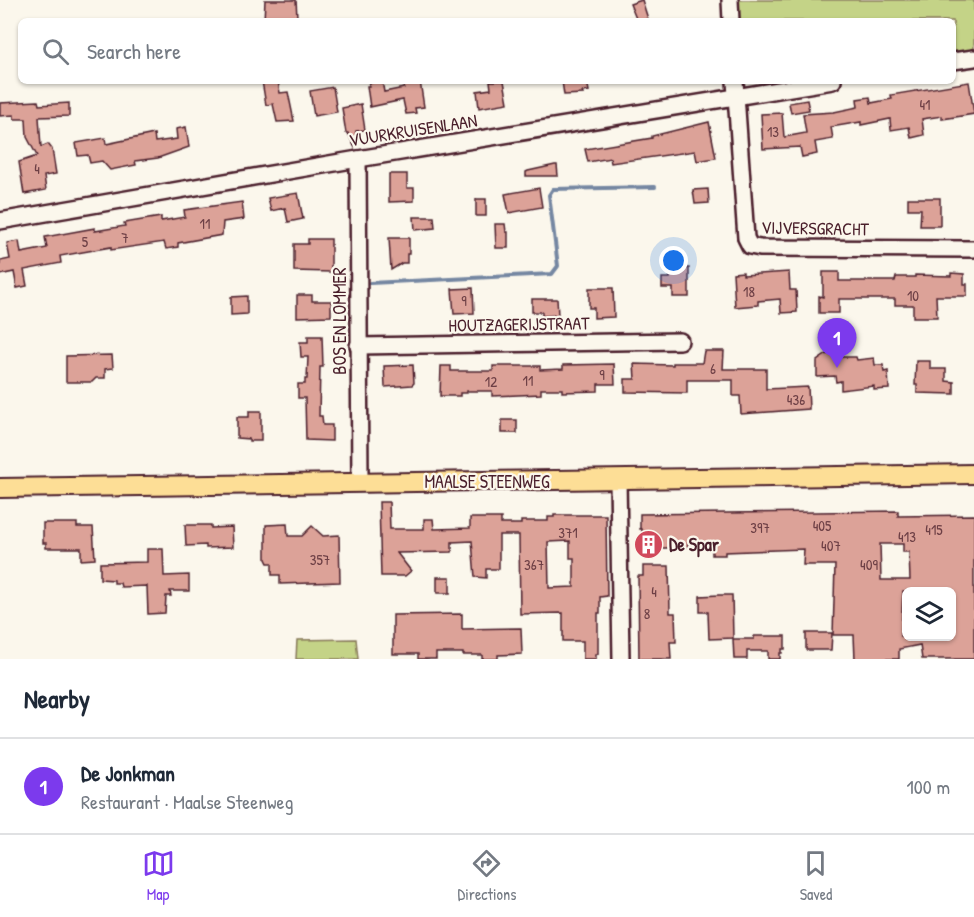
<!DOCTYPE html>
<html lang="en">
<head>
<meta charset="utf-8">
<style>
  :root { --surface:#fff; --page:#f2f2f3; --text:#1f2937; --muted:#747a83; --line:#e0e1e3; --accent:#7c3aed }
  body { margin:0; font-family:"Patrick Hand",sans-serif; background:var(--page); color:var(--text) }
  .controls { position:absolute; right:18px; bottom:18px; display:grid; overflow:hidden; border-radius:9px; box-shadow:0 2px 4px #0004 }
  .controls button { width:54px; height:54px; display:grid; place-items:center; padding:0; border:0; border-bottom:2px solid var(--line); background:var(--surface); color:var(--text); font:30px sans-serif }
  .you { position:absolute; left:674px; top:261px; width:21px; height:21px; margin:-15px; border:4px solid #fff; border-radius:50%; background:#1a73e8; box-shadow:0 0 0 9px #1a73e833 }
  .badge { display:grid; place-items:center; width:39px; height:39px; border-radius:50%; background:var(--accent); color:#fff; font-size:20px; font-weight:700 }
  .pin { position:absolute; translate:-50% -50px; filter:drop-shadow(0 2px 3px #0008) }
  .pin::after { content:''; position:absolute; top:32px; width:21px; height:18px; background:inherit; clip-path:polygon(0 0,100% 0,50% 100%) }
  .list { margin:0; padding:0; list-style:none }
  h2 { display:flex; justify-content:space-between; align-items:center; height:78px; margin:0; padding:0 24px; font-size:26px }
  h2 small { font-size:20px; font-weight:400; color:var(--muted) }
  .list li { display:grid; grid-template-columns:39px 1fr auto; gap:18px; align-items:center; box-sizing:border-box; height:96px; padding:0 24px; border-top:2px solid var(--line) }
  .list b { display:block; font-size:22px; white-space:nowrap }
  .list p { margin:0; font-size:20px; white-space:nowrap; color:var(--muted) }
  .list em { font-size:20px; font-style:normal; color:var(--muted) }
  .icon { flex:none; width:33px; height:33px; fill:none; stroke:currentColor; stroke-width:2; stroke-linecap:round; stroke-linejoin:round }
  .map { position:relative; flex:none; width:974px; height:659px; overflow:hidden }
  .search { position:absolute; background:var(--surface); box-shadow:0 2px 4px #0004; left:18px; right:18px; top:18px; height:66px; display:flex; align-items:center; gap:15px; box-sizing:border-box; padding:0 21px; border-radius:9px; color:var(--muted); font-size:22px }
  .sheet { height:174px; background:var(--surface) }
  nav { display:flex; justify-content:space-around; align-items:center; box-sizing:border-box; height:84px; border-top:2px solid var(--line); background:var(--surface); font-size:16px; color:var(--muted) }
  nav a { display:grid; justify-items:center; gap:3px }
  nav .on { color:var(--accent) }
  .map>svg:first-child { display:block }
</style>
</head>
<body>
<div class="map">
<svg width="974" height="659" viewBox="0 0 974 659">
  <rect width="100%" height="100%" fill="#fbf7ec"/>
  <filter id="ink" filterUnits="userSpaceOnUse"><feTurbulence type="fractalNoise" baseFrequency=".0167" numOctaves="2"/><feDisplacementMap in="SourceGraphic" scale="12" xChannelSelector="R" yChannelSelector="G"/><feConvolveMatrix kernelMatrix="1 2 1 2 8 2 1 2 1" color-interpolation-filters="sRGB"/></filter>
  <g filter="url(#ink)">
    <g fill="#c4d387" stroke="#877959" stroke-width="1.5">
      <path d="M737,0H974V53L953,56V21H738Z"/>
      <path d="M356,639L358,659H296L297,640Z"/>
    </g>
    <g fill="none" stroke-linecap="round" stroke-linejoin="round">
      <path stroke="#7587a2" stroke-width="4" d="M370,283L552,274L558,266L549,195L553,189L655,187"/>
    </g>
    <g fill="#dca298" stroke="#4a1f2b" stroke-width="1.5" fill-rule="evenodd">
      <path d="M265,0H296L297,17L279,18V21H264Z"/>
      <path d="M642,0L648,19L637,21L630,4Z"/>
      <path d="M262,81H278L280,93L288,92L294,121L277,122L273,104L266,105Z"/>
      <path d="M382,81L384,92L404,88L403,81H420L424,107L415,108L416,113L406,114L403,100L370,107L367,86H369V83Z"/>
      <path d="M490,81H504L508,103L479,108L477,91L491,89Z"/>
      <path d="M562,81H587L589,91L582,92L583,94L564,95Z"/>
      <path d="M969,82L974,114L942,119V116L922,119L924,135L911,138L909,127L891,130L890,119L861,125V122L831,127L833,139L815,142L817,154L802,157L800,147L763,149L761,114L782,113L784,137L806,133L803,114L834,112L858,107L857,99L870,97L871,103L892,99L891,95Z"/>
      <path d="M333,87L337,112L314,116L310,91Z"/>
      <path d="M807,100L809,110L791,113L789,103Z"/>
      <path d="M38,101L39,105L69,103V116L39,117L41,147L48,144L52,149L56,174L44,176L46,190L24,194L19,162L37,156L27,137L26,119H14V115L0,116V103Z"/>
      <path d="M361,104L365,130L356,131L354,146L348,133H346L342,108Z"/>
      <path d="M709,122L716,158L697,161L695,151L611,163L610,158L588,162L585,149L652,138V136Z"/>
      <path d="M186,127L189,147L158,158L135,161L136,165L110,170L102,161L90,163L88,155L78,156L76,143L105,138L106,144L154,134L155,142L177,139L176,129Z"/>
      <path d="M555,165H557L558,176H526V172L528,171Z"/>
      <path d="M389,174H407V188H414V201L389,202Z"/>
      <path d="M539,188L542,207L509,213L505,194Z"/>
      <path d="M708,189L709,203L695,204L693,190Z"/>
      <path d="M298,193L303,219L288,222L285,208L271,211L268,198Z"/>
      <path d="M908,198H940V226H920L921,209H908Z"/>
      <rect x="476" y="199" width="10" height="17"/>
      <path d="M242,202L244,219L223,222L222,235L178,243V247L166,249L164,242L111,250V247L60,256L61,263L24,270L27,286L17,288L14,272L0,275V261L10,259L7,243L19,241L21,253L47,248L45,237L95,228V231L125,226L124,223L161,217V221L185,217L184,210Z"/>
      <path d="M414,217H434L435,228L415,230Z"/>
      <path d="M495,224H505L506,232H508V248H496Z"/>
      <path d="M389,238H409V254H407V263H402L391,270Z"/>
      <path d="M308,239H331V272L294,271V244H308Z"/>
      <path d="M670,268H689V297H673V288H662V278H670Z"/>
      <path d="M743,272V275L789,272L790,290H796L797,312L781,313L780,299L758,301V305L735,307L733,273Z"/>
      <path d="M823,272H839V281H895L896,277H915V275L951,276V273L964,274V284H967V296H936L937,317H913V305H895V299H839V313H819V296L823,297Z"/>
      <path d="M473,288L474,313L454,314L452,289Z"/>
      <path d="M589,288H613L614,317L594,318V308H589Z"/>
      <path d="M297,295H312V301H331V316L297,317Z"/>
      <path d="M247,296V314L231,315V297Z"/>
      <path d="M532,299H557L558,315L542,316V312H532Z"/>
      <path d="M308,336H322L323,367H320L319,416H322L323,425H332V441L306,440L305,398H298V384H305V379H307L308,357H301L300,342H308Z"/>
      <path d="M704,351H724L723,369H766V389L808,387L809,409L741,414L740,396H733V380H687V393L625,392V379H635L634,364L673,365V363H702Z"/>
      <path d="M827,354H832L837,357H856L857,360L874,358L875,365H883L884,372L888,371L889,389L874,390V386L841,390V381L836,382L835,376L817,377V361Z"/>
      <path d="M112,355L113,368L105,369V378H96L92,382H66V356Z"/>
      <path d="M916,361H930V369H946V381L954,382V394L917,393V385H915Z"/>
      <path d="M614,364L615,384H598V391L562,392V389H541V394L492,396V391H467V393H460V396H440L441,366H451V371H493V366H540V370L563,369V365Z"/>
      <path d="M413,365L414,383L412,385L385,387L384,366Z"/>
      <path d="M249,411H261V441H249V439L237,438V417H249Z"/>
      <rect x="502" y="420" width="15" height="13"/>
      <path d="M379,502H389L390,529H424V519H433L434,529L470,528V518H501V524H521V521H548V517H554V515H606L607,596L600,597V613H598V654H596V659H583V641H563V613L520,614L519,535H499V569H486V578L475,577L472,541L452,542V552L397,553L411,571L405,576H381ZM570,541V558H574V587L549,588L548,542Z"/>
      <path d="M898,511V516L974,515V659H922L920,645L899,649V659H855L854,635H833L835,565H803L804,549L725,552V555H712V543L688,542V547L643,549L642,529H640V514ZM880,544H903V552H909L910,580H881ZM903,591H951V636H901Z"/>
      <path d="M43,523H77V527H93L95,559L81,560V548H46V543H43Z"/>
      <path d="M287,524L288,536H302L312,526L323,536L339,535L340,582L280,584V575H272V563H268L266,559V525Z"/>
      <path d="M185,525H211V528L232,527L233,547L206,548V545L186,546Z"/>
      <path d="M147,549H163L164,576L189,575V591H170L171,596H166L165,613L148,614L147,586L121,587L120,583H114V580L100,579V563L147,562Z"/>
      <path d="M643,566H669L670,613H675L676,642H670L671,659H639L638,576H643Z"/>
      <rect x="437" y="577" width="13" height="16"/>
      <path d="M719,595H732L733,638L709,639L708,612H700V596Z"/>
      <path d="M462,614V629L521,628L522,654L498,655V659H482V655H463V653H436V659H418V654H393V615Z"/>
      <path d="M806,633H832L831,650H806Z"/>
      <path d="M754,636H785V649H782V653H780V659H768V651H747V659H734L733,639H754Z"/>
    </g>
    <g fill="none" stroke-linecap="round" stroke-linejoin="round">
      <defs>
        <g id="minor">
          <path d="M730,0L731,21"/>
          <path d="M953,61L974,58"/>
          <path d="M735,81L746,238L750,246L760,248L974,249"/>
          <path d="M358,159L360,482"/>
          <path d="M0,221L358,159L833,81"/>
          <path d="M358,346L680,341"/>
          <path d="M618,480L621,659"/>
        </g>
        <path id="major" d="M0,488L974,474"/>
      </defs>
      <use href="#minor" stroke="#4a1f2b" stroke-width="20"/>
      <use href="#major" stroke="#4a1f2b" stroke-width="22"/>
      <use href="#minor" stroke="#fbf7ec" stroke-width="15"/>
      <use href="#major" stroke="#fdde96" stroke-width="18"/>
    </g>
  </g>
  <defs>
    <symbol id="building-disc" viewBox="-11 -11 22 22"><circle r="9.5" fill="#d1495b" stroke="#fbf7ec"/><path d="M-4-6H4V6H1V3H-1V6H-4ZM-2.5-4.3h1.7v1.8h-1.7ZM.8-4.3h1.7v1.8H.8ZM-2.5-1h1.7V.8h-1.7ZM.8-1h1.7V.8H.8Z" fill="#fff"/></symbol>
  </defs>
  <g fill-rule="evenodd">
    <use href="#building-disc" x="632" y="528" width="33" height="33"/>
  </g>
  <g text-anchor="middle" dominant-baseline="central" stroke-width="4.5" stroke-linejoin="round" paint-order="stroke">
    <g font-size="15" fill="#6e4046">
      <text x="925" y="104">41</text>
      <text x="773" y="131">13</text>
      <text x="37" y="168">4</text>
      <text x="205" y="223">11</text>
      <text x="125" y="237">7</text>
      <text x="85" y="241">5</text>
      <text x="749" y="291">18</text>
      <text x="913" y="295">10</text>
      <text x="464" y="300">9</text>
      <text x="713" y="368">6</text>
      <text x="602" y="374">9</text>
      <text x="528" y="380">11</text>
      <text x="491" y="381">12</text>
      <text x="796" y="399">436</text>
      <text x="822" y="525">405</text>
      <text x="760" y="527">397</text>
      <text x="934" y="529">415</text>
      <text x="568" y="532">371</text>
      <text x="907" y="536">413</text>
      <text x="831" y="545">407</text>
      <text x="320" y="559">357</text>
      <text x="534" y="564">367</text>
      <text x="869" y="564">409</text>
      <text x="654" y="591">4</text>
      <text x="647" y="613">8</text>
    </g>
    <g font-size="18" fill="#4a1f2b" stroke="#fbf7ec">
      <text transform="translate(413 130) rotate(-9)">VUURKRUISENLAAN</text>
      <text transform="translate(815 228) rotate(1)">VIJVERSGRACHT</text>
      <text transform="translate(339 321) rotate(-90)">BOS EN LOMMER</text>
      <text transform="translate(519 324) rotate(-1)">HOUTZAGERIJSTRAAT</text>
      <text x="487" y="481">MAALSE STEENWEG</text>
    </g>
    <g font-size="18" font-weight="bold" fill="#4a1f2b" stroke="#fbf7ec" text-anchor="start">
      <text x="669" y="544">De Spar</text>
    </g>
  </g>
</svg>
<div class="controls">
<button><svg class="icon" aria-label="layers" viewBox="0 0 24 24"><path d="M12 4l9 5-9 5-9-5zM3 14l9 5 9-5"/></svg></button>
</div>
<div class="you"></div>
<div class="pin badge" style="left:837px;top:368px">1</div>
<div class="search"><svg class="icon" aria-label="search" viewBox="0 0 24 24"><circle cx="10" cy="10" r="6"/><path d="M15 15l6 6"/></svg>Search here</div>
</div>
<section class="sheet">
<h2>Nearby<small></small></h2>
<ul class="list">
<li><span class="badge">1</span><div><b>De Jonkman</b><p>Restaurant · Maalse Steenweg</p></div><em>100 m</em></li>
</ul>
</section>
<nav>
<a class="on"><svg class="icon" aria-label="map" viewBox="0 0 24 24"><path d="M3 6l6-2 6 2 6-2v14l-6 2-6-2-6 2zM9 4v14M15 6v14"/></svg>Map</a>
<a><svg class="icon" aria-label="directions" viewBox="0 0 24 24"><path d="M12 3l9 9-9 9-9-9zM9 14v-3h6M13 9l2 2-2 2"/></svg>Directions</a>
<a><svg class="icon" aria-label="saved" viewBox="0 0 24 24"><path d="M7 4h10v16l-5-4-5 4z"/></svg>Saved</a>
</nav>
</body>
</html>
